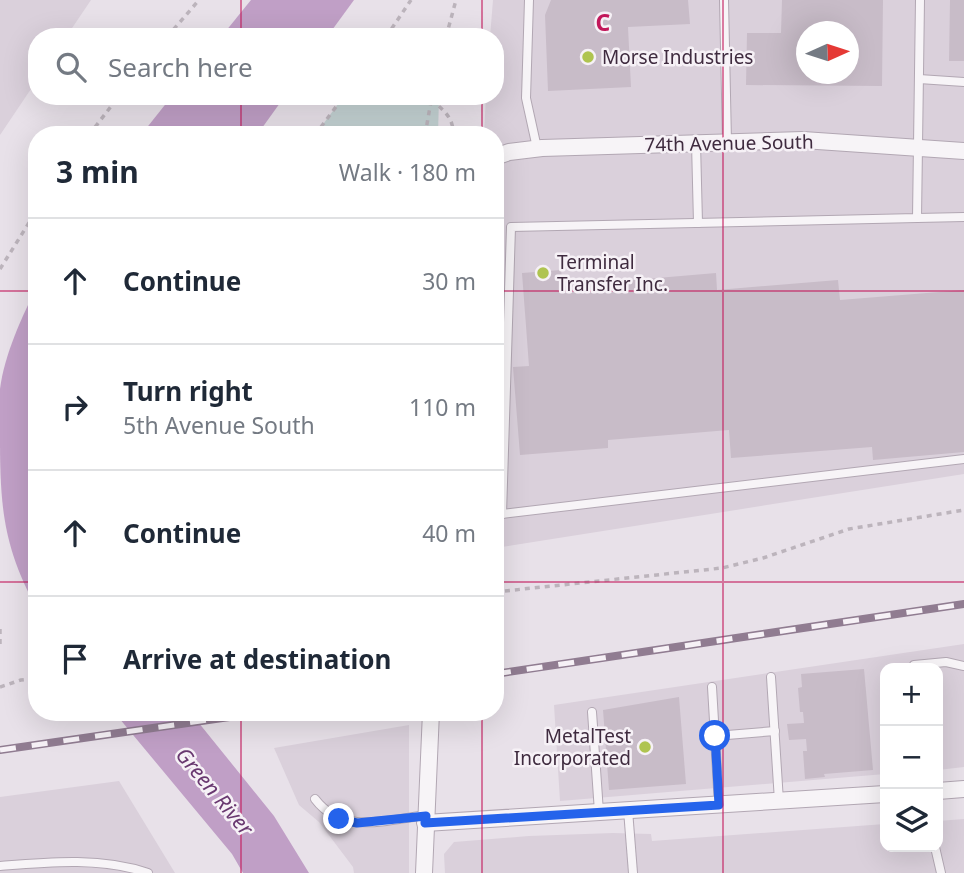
<!DOCTYPE html>
<html lang="en">
<head>
<meta charset="utf-8">
<style>
  :root { --surface:#fff; --page:#f2f2f3; --text:#1f2937; --muted:#747a83; --line:#e0e1e3 }
  body { margin:0; font-family:"Noto Sans",sans-serif; background:var(--page); color:var(--text) }
  .controls { position:absolute; right:21px; bottom:21px; display:grid; overflow:hidden; border-radius:14px; box-shadow:0 7px 28px #0002 }
  .controls button { width:63px; height:63px; display:grid; place-items:center; padding:0; border:0; border-bottom:2px solid var(--line); background:var(--surface); color:var(--text); font:35px sans-serif }
  .compass { position:absolute; left:796px; top:21px; width:63px; height:63px; border-radius:50%; background:var(--surface); box-shadow:0 7px 28px #0002; rotate:87deg }
  .stop { position:absolute; width:21px; height:21px; margin:-16px; border:5px solid #2563eb; border-radius:50%; background:#fff }
  .stop.end { background:#2563eb; border-color:#fff; box-shadow:0 2px 7px #0008 }
  .list { margin:0; padding:0; list-style:none }
  h2 { display:flex; justify-content:space-between; align-items:center; height:91px; margin:0; padding:0 28px; font-size:30px }
  h2 small { font-size:23px; font-weight:400; color:var(--muted) }
  .list li { display:grid; grid-template-columns:46px 1fr auto; gap:21px; align-items:center; box-sizing:border-box; height:126px; padding:0 28px; border-top:2px solid var(--line) }
  .list b { display:block; font-size:26px; white-space:nowrap }
  .list p { margin:0; font-size:23px; white-space:nowrap; color:var(--muted) }
  .list em { font-size:23px; font-style:normal; color:var(--muted) }
  .icon { flex:none; width:38px; height:38px; fill:none; stroke:currentColor; stroke-width:2; stroke-linecap:round; stroke-linejoin:round }
  .map { position:relative; flex:none; width:964px; height:873px; overflow:hidden }
  .search { position:absolute; background:var(--surface); box-shadow:0 7px 28px #0002; left:28px; top:28px; width:476px; height:77px; display:flex; align-items:center; gap:18px; box-sizing:border-box; padding:0 24px; border-radius:28px; color:var(--muted); font-size:26px }
  .panel { position:absolute; background:var(--surface); box-shadow:0 7px 28px #0002; left:28px; top:126px; width:476px; height:595px; border-radius:28px }
  .map>svg:first-child { display:block }
</style>
</head>
<body>
<div class="map">
<svg width="964" height="873" viewBox="0 0 964 873">
  <rect width="100%" height="100%" fill="#e8e1e9"/>
  <g fill="#dad0db" fill-rule="evenodd">
    <path d="M0,0H91L66,37H37V80L0,135Z"/>
    <path d="M493,0H964V474L495,548V135H484L486,96H495V37H490ZM806,32H848V74H806Z"/>
    <path d="M964,644V767L938,770V668H885V774L560,801L554,705Z"/>
    <path d="M409,725V873H354L353,867L319,822L299,805L274,748Z"/>
    <path d="M119,781L175,873H0V797Z"/>
    <path d="M964,819V873H445L444,854L454,842L529,836L613,833L651,834L652,841L885,824V847H938V821Z"/>
  </g>
  <path fill="#c3d1d2" d="M344,96H437L439,97L438,135H315Z"/>
  <g fill="#c09fc6">
    <path d="M251,0H354L327,37H221Z"/>
    <path d="M172,96H285L257,135H141Z"/>
    <path d="M37,287V609C3,547 0,506 0,437C0,421 0,404 0,389C4,356 22,316 37,287Z"/>
    <path d="M114,712H190L274,816L309,873H243L232,854Z"/>
  </g>
  <g fill="#c8bcc8" fill-rule="evenodd">
    <path d="M551,0H688L690,24L628,27L631,87L548,91L545,15Z"/>
    <path d="M782,0H883L882,86L746,85L747,33H781ZM806,32H848V74H806Z"/>
    <path d="M950,0H964V61H949Z"/>
    <path d="M561,270L563,286L716,273L717,290L838,280L840,300L964,290V452L873,460L872,447L731,458L729,430L608,440V448L520,455L513,367L529,366L522,273Z"/>
    <path d="M864,669L873,770L824,774L825,777L805,779L803,751H807L806,739L789,740L787,724L804,723L803,712H800L798,688L802,687L801,674Z"/>
    <path d="M679,697L686,784L609,790L603,710Z"/>
  </g>
  <g fill="none" stroke-linecap="round" stroke-linejoin="round">
    <defs>
      <g id="lane">
        <path d="M529,0L526,98L537,148"/>
        <path d="M724,0L727,142"/>
        <path d="M919,79L964,82"/>
        <path d="M696,143L698,223"/>
        <path d="M917,218L964,217"/>
        <path d="M495,514H502L511,227L917,218L920,0"/>
        <path d="M502,514L964,459"/>
        <path d="M914,668V665L946,662L964,666"/>
        <path d="M771,677L779,801"/>
        <path d="M712,687L719,805"/>
        <path d="M592,712L599,812"/>
        <path d="M715,736L775,731"/>
        <path d="M315,799C342,835 387,820 426,815"/>
        <path d="M628,810L633,873"/>
        <path d="M935,847L941,873"/>
        <path d="M0,866C49,862 101,857 148,873"/>
      </g>
      <g id="street">
        <path d="M495,157L509,152L542,148L803,140L964,151"/>
        <path d="M938,791L964,789"/>
        <path d="M425,823L885,794"/>
        <path d="M424,873L431,712"/>
      </g>
    </defs>
    <use href="#lane" stroke="#b2a7b3" stroke-width="10"/>
    <use href="#street" stroke="#b2a7b3" stroke-width="18"/>
    <g stroke="#bcb4bc" stroke-width="3.5" stroke-dasharray="5 5" stroke-linecap="butt">
      <path d="M167,37L199,0"/>
      <path d="M386,37L411,0"/>
      <path d="M446,37L456,0"/>
      <path d="M431,100C444,110 454,118 453,135"/>
      <path d="M89,135L119,96"/>
      <path d="M315,135L344,96"/>
      <path d="M425,135L432,96"/>
      <path d="M0,269L37,210"/>
      <path d="M495,592L722,568L763,558L849,529L964,510"/>
      <path d="M0,629V647"/>
      <path d="M0,687L21,680L37,678"/>
    </g>
    <use href="#lane" stroke="#f7f4f7" stroke-width="8"/>
    <use href="#street" stroke="#f7f4f7" stroke-width="16"/>
    <defs>
      <g id="rail">
        <path d="M495,674L964,604"/>
        <path d="M0,750L264,712"/>
      </g>
    </defs>
    <use href="#rail" stroke="#907c91" stroke-width="8"/>
    <use href="#rail" stroke="#f6f1f6" stroke-width="5" stroke-dasharray="16" stroke-linecap="butt"/>
  </g>
  <g fill="none" stroke-linecap="round" stroke-linejoin="round">
    <path stroke="#2563eb" stroke-width="9" d="M339,819L357,823L426,816L425,823L719,805L715,736"/>
  </g>
  <path fill="none" stroke="#c2185b" stroke-width="2" stroke-opacity="0.55" d="M241,0V37M482,0V37M723,0V873M241,96V135M482,96V135M0,291H37M495,291H964M0,582H37M495,582H964M241,712V873M482,712V873"/>
  <g fill="#afc450" stroke="#f6f1f6" stroke-width="2.5">
    <circle cx="588" cy="57" r="7"/>
    <circle cx="543" cy="273" r="7"/>
    <circle cx="645" cy="747" r="7"/>
  </g>
  <g text-anchor="middle" dominant-baseline="central" stroke-width="5" stroke-linejoin="round" paint-order="stroke">
    <g font-size="19" fill="#3f2b3f" stroke="#f6f1f6" text-anchor="start">
      <text x="602" y="57">Morse Industries</text>
      <text x="557" y="262">Terminal<tspan x="557" dy="22">Transfer Inc.</tspan></text>
      <text x="631" y="736" text-anchor="end">MetalTest<tspan x="631" dy="22">Incorporated</tspan></text>
    </g>
    <g font-size="19" fill="#3f2b3f" stroke="#f6f1f6">
      <text transform="translate(729 143) rotate(-1)">74th Avenue South</text>
    </g>
    <g font-size="21" font-style="italic" fill="#693870" stroke="#f6f1f6">
      <text transform="translate(215 791) rotate(50)">Green River</text>
    </g>
  </g>
  <g font-size="23" text-anchor="middle" font-weight="bold" fill="#c2185b" stroke="#f6f1f6" stroke-width="5" stroke-linejoin="round" paint-order="stroke">
    <text x="603" y="31">C</text>
  </g>
</svg>
<div class="controls">
<button>+</button>
<button>−</button>
<button><svg class="icon" aria-label="layers" viewBox="0 0 24 24"><path d="M12 4l9 5-9 5-9-5zM3 14l9 5 9-5"/></svg></button>
</div>
<svg class="compass" viewBox="-18 -18 36 36"><path d="M0-13l5 13h-10z" fill="#e53935"/><path d="M0 13l5-13h-10z" fill="#747a83"/></svg>
<div class="stop" style="left:715px;top:736px"></div>
<div class="stop end" style="left:339px;top:819px"></div>
<div class="search"><svg class="icon" aria-label="search" viewBox="0 0 24 24"><circle cx="10" cy="10" r="6"/><path d="M15 15l6 6"/></svg>Search here</div>
<section class="panel">
<h2>3 min<small>Walk · 180 m</small></h2>
<ul class="list">
<li><svg class="icon" aria-label="ahead" viewBox="0 0 24 24"><path d="M12 20V5M6 11l6-6 6 6"/></svg><div><b>Continue</b></div><em>30 m</em></li>
<li><svg class="icon" aria-label="right" viewBox="0 0 24 24"><path d="M7 20v-9h11M14 6l5 5-5 5"/></svg><div><b>Turn right</b><p>5th Avenue South</p></div><em>110 m</em></li>
<li><svg class="icon" aria-label="ahead" viewBox="0 0 24 24"><path d="M12 20V5M6 11l6-6 6 6"/></svg><div><b>Continue</b></div><em>40 m</em></li>
<li><svg class="icon" aria-label="arrive" viewBox="0 0 24 24"><path d="M6 21V4h12l-3 4 3 4H6"/></svg><div><b>Arrive at destination</b></div></li>
</ul>
</section>
</div>
</body>
</html>
